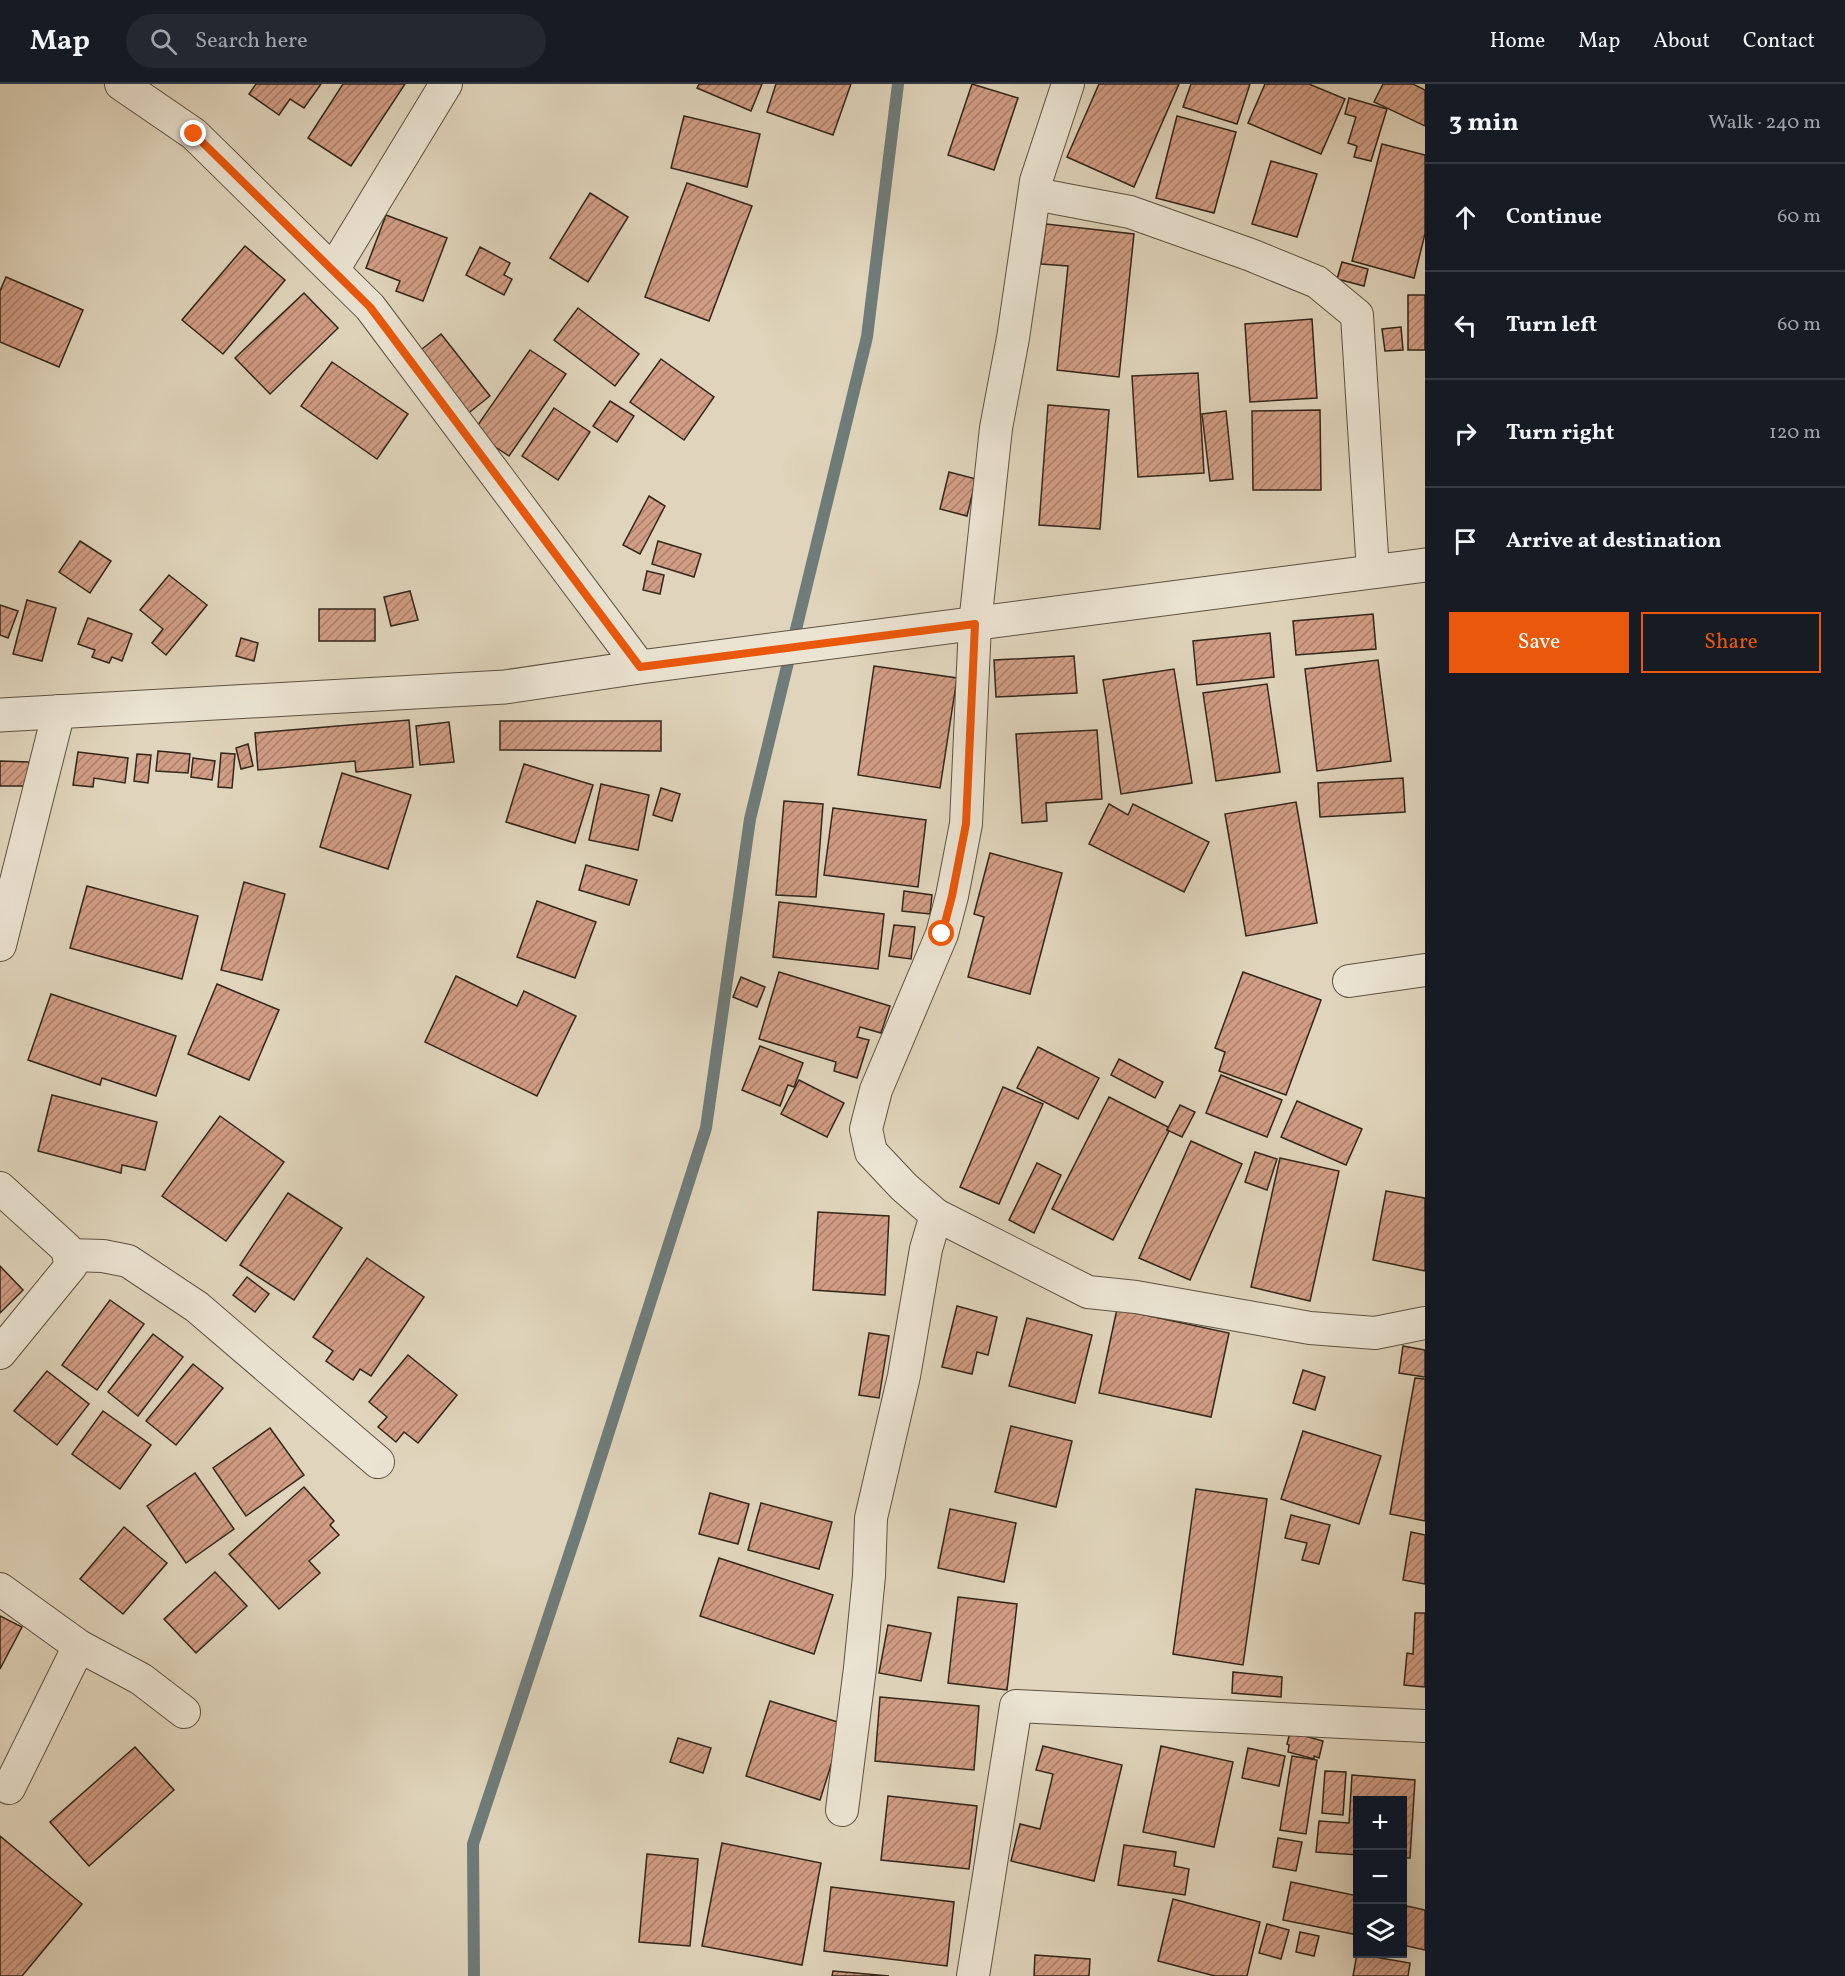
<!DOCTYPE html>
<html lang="en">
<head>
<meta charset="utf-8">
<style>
  :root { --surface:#171b24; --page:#242831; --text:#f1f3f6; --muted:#9ea1a6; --line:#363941; --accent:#ea580c }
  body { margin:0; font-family:Vollkorn,serif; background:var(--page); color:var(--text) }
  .controls { position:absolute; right:18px; bottom:18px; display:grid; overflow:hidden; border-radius:0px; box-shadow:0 6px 24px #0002 }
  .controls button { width:54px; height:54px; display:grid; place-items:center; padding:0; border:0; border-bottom:2px solid var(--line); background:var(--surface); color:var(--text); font:30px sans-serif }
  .stop { position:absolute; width:18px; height:18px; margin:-14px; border:4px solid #ea580c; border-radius:50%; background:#fff }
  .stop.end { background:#ea580c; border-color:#fff; box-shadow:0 2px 6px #0008 }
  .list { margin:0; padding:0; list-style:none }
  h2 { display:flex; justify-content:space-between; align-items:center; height:78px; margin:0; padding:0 24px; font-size:26px }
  h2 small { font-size:20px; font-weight:400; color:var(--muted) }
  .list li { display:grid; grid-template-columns:39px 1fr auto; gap:18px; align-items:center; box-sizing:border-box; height:108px; padding:0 24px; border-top:2px solid var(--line) }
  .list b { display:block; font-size:22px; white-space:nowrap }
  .list em { font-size:20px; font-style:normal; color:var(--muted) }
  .actions { display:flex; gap:12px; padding:18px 24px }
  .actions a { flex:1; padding:14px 0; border:2px solid var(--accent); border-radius:0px; text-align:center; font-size:21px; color:var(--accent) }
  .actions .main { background:var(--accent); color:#fff }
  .icon { flex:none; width:33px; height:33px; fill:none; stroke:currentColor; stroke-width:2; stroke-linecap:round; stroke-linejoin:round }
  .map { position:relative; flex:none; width:1425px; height:1892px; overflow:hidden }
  header { display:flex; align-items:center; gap:36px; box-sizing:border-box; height:84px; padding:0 30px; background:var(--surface); border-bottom:2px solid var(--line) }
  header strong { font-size:28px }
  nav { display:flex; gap:33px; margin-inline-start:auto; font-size:21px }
  .search { width:420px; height:54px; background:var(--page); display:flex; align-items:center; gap:15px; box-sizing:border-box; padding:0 21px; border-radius:33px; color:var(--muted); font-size:22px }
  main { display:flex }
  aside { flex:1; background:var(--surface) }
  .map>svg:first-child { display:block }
</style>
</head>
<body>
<header>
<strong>Map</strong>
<div class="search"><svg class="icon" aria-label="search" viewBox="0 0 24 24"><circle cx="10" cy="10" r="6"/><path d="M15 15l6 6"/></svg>Search here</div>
<nav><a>Home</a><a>Map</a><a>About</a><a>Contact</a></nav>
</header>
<main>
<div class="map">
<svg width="1425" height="1892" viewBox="0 0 1425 1892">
  <defs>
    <pattern id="building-hatch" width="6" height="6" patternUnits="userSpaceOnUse" patternTransform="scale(1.5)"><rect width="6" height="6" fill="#d19d85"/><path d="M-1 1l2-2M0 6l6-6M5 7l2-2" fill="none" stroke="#aa806c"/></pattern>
  </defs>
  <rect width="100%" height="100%" fill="#e0d5bc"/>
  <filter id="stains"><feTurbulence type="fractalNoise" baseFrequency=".00333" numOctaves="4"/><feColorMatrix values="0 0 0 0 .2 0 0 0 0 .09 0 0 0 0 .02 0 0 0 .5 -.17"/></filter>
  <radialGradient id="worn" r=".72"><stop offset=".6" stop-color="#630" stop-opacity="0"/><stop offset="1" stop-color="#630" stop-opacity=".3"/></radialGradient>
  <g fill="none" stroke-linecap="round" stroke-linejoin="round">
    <path stroke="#6f7c7a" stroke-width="12" d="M474,1892L473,1760L580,1438L706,1044L750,735L867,253L898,0"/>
  </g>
  <g fill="url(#building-hatch)" stroke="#33261a" stroke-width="1.5">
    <path d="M256,0H321L304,24L290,15L279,31L249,10Z"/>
    <path d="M343,0H405L351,82L308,54Z"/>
    <path d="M699,0H762L751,27L697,4Z"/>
    <path d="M776,0H851L833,51L767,28Z"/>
    <path d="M972,0L1018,14L994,86L948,71Z"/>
    <path d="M1099,0H1179L1134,103L1067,73Z"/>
    <path d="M1191,0H1250L1237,40L1183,23Z"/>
    <path d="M1265,0H1309L1345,15L1321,70L1248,39Z"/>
    <path d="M1383,0H1413L1425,6V42L1374,18Z"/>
    <path d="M1349,14L1387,25L1371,77L1354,73L1357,62L1348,59L1356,33L1345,30Z"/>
    <path d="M684,32L760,50L747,103L671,84Z"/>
    <path d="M1177,32L1236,48L1214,129L1156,114Z"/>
    <path d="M1382,60L1425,71V150L1414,194L1352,177Z"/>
    <path d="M1271,77L1317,90L1297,153L1252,140Z"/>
    <path d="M687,99L752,122L709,237L645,213Z"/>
    <path d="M590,109L628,133L588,198L550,174Z"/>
    <path d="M386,131L447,154L423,217L396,207L400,197L366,184Z"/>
    <path d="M1046,140L1134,150L1119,293L1057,286L1068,182L1041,180Z"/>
    <path d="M245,162L285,196L223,270L182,236Z"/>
    <path d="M480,163L510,179L504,191L512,195L504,211L466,191Z"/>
    <path d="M1342,178L1368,185L1364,202L1337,195Z"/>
    <path d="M6,193L83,226L59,283L0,258V207Z"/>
    <path d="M304,209L338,244L270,310L235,274Z"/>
    <rect x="1408" y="211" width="17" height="55"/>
    <path d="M578,224L639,270L615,302L554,256Z"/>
    <path d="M1312,235L1317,314L1250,318L1245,240Z"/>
    <path d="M1401,243L1403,266L1385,267L1382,245Z"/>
    <path d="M441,250L490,312L466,331L417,269Z"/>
    <path d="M530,266L566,290L509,372L473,348Z"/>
    <path d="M661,275L714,313L684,356L630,318Z"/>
    <path d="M332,278L408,330L377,375L301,322Z"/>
    <path d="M1198,289L1204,389L1138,393L1132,292Z"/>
    <path d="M610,317L634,332L617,358L593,342Z"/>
    <path d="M1048,321L1109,326L1100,445L1039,441Z"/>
    <path d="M554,324L590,348L558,396L522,372Z"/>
    <path d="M1320,326L1321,406H1253L1252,327Z"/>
    <path d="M1226,327L1233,395L1210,397L1202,330Z"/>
    <path d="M949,388L976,395L967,432L940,425Z"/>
    <path d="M649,412L665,422L640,470L623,461Z"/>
    <path d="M80,457L111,477L90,509L59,488Z"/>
    <path d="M658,457L701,470L694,493L652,480Z"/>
    <path d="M647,487L664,491L660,510L643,506Z"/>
    <path d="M169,491L207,521L166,571L152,559L163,545L140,526Z"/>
    <path d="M410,507L418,536L391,542L384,513Z"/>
    <path d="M27,516L56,524L42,577L13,570Z"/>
    <path d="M0,521L18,527L8,554L0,551Z"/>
    <rect x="319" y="525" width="56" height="32"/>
    <path d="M1373,530L1376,565L1296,571L1293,537Z"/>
    <path d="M88,534L132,550L122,577L112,573L109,579L92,573L95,566L78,560Z"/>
    <path d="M1270,549L1274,593L1197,601L1193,557Z"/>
    <path d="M241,554L258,559L254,577L236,572Z"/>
    <path d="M1074,572L1077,609L996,613L994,576Z"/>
    <path d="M1378,576L1391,677L1317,687L1305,585Z"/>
    <path d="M874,582L957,594L940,704L858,691Z"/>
    <path d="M1174,585L1192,699L1121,710L1103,596Z"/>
    <path d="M1267,600L1280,688L1216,697L1203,609Z"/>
    <path d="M409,636L413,683L356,688L355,677L258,686L255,649Z"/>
    <path d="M500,637H661V667L500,666Z"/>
    <path d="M449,638L454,678L420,681L416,642Z"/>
    <path d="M1097,646L1102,715L1046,719L1047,737L1022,739L1016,650Z"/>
    <path d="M248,660L253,682L241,685L236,664Z"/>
    <path d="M158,667L190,670L188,689L156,687Z"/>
    <path d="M78,668L128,674L125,699L94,694L93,703L73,701Z"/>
    <path d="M221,669L235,670L232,704L218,703Z"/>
    <path d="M137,670L151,671L148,699L134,697Z"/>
    <path d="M193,674L215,677L212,696L191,693Z"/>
    <path d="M0,677L29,678L28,702H0Z"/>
    <path d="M524,680L593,701L575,759L506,738Z"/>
    <path d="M342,689L411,711L388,785L320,763Z"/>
    <path d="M1403,694L1405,728L1320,733L1318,699Z"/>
    <path d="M601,700L649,711L638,766L589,756Z"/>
    <path d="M661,704L680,710L672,737L653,731Z"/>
    <path d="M784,717L823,720L816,813L776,811Z"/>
    <path d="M1296,718L1317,839L1246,852L1225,730Z"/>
    <path d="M1109,720L1128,731L1133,720L1209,758L1184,808L1089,760Z"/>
    <path d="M833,724L926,736L918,803L824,791Z"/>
    <path d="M990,769L1062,789L1030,910L968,893L984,833L974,830Z"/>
    <path d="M586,781L637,796L629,821L579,806Z"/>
    <path d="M244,798L285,810L262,896L221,886Z"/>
    <path d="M87,802L198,832L182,895L70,864Z"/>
    <path d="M904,807L932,811L930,830L902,827Z"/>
    <path d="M537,817L596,838L575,894L517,873Z"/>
    <path d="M779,818L884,830L878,885L773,873Z"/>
    <path d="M894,841L915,843L911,875L889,872Z"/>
    <path d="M779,888L890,922L881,949L860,943L857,953L869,956L857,994L834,987L836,978L759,955Z"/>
    <path d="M1243,888L1321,916L1286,1011L1219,987L1225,968L1215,964Z"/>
    <path d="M456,892L517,922L524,907L576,932L537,1012L425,958Z"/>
    <path d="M741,893L765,903L757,923L733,913Z"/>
    <path d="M217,900L279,926L249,996L188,970Z"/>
    <path d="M51,910L176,952L156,1012L102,994L100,1001L28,976Z"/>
    <path d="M760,962L803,979L794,1003L788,1001L780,1022L742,1006Z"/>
    <path d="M1038,963L1099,994L1078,1035L1017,1004Z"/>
    <path d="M1119,975L1163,998L1155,1014L1111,991Z"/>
    <path d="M1221,991L1282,1016L1267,1053L1206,1029Z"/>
    <path d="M799,996L844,1019L827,1053L781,1030Z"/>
    <path d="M1003,1003L1043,1020L999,1120L960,1103Z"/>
    <path d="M52,1011L157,1038L145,1086L122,1081L121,1089L38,1067Z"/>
    <path d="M1109,1013L1168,1043L1167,1046L1169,1047L1113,1156L1052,1125Z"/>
    <path d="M1297,1017L1362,1045L1346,1081L1281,1053Z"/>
    <path d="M1180,1021L1195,1028L1182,1053L1167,1046Z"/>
    <path d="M220,1032L284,1078L226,1157L162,1112Z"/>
    <path d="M1191,1057L1242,1080L1190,1196L1139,1174Z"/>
    <path d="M1255,1068L1277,1075L1267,1106L1245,1098Z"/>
    <path d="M1280,1074L1339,1087L1310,1217L1251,1203Z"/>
    <path d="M1037,1079L1061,1091L1034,1149L1009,1136Z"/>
    <path d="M1386,1107L1425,1114V1187L1373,1176Z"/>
    <path d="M288,1109L342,1144L294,1216L240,1181Z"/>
    <path d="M818,1128L889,1132L885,1211L813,1206Z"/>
    <path d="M367,1174L424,1213L371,1292L360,1285L353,1296L326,1277L333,1267L313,1253Z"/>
    <path d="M0,1182L23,1206L0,1229Z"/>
    <path d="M247,1193L269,1210L255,1228L233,1211Z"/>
    <path d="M110,1216L144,1240L97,1306L62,1281Z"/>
    <path d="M957,1222L997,1233L988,1271L977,1268L972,1290L942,1283Z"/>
    <path d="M1117,1225L1229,1249L1211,1333L1099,1309Z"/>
    <path d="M1027,1234L1092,1251L1075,1319L1009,1302Z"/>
    <path d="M869,1249L889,1252L879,1314L859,1311Z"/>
    <path d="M153,1250L183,1273L138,1332L108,1308Z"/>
    <path d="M1403,1262L1425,1266V1293L1399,1289Z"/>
    <path d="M408,1271L457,1311L418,1359L404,1348L396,1358L378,1343L387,1333L369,1318Z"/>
    <path d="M193,1280L223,1304L176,1361L146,1337Z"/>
    <path d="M1303,1286L1325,1293L1315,1326L1293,1319Z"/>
    <path d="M47,1287L89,1320L57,1361L14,1327Z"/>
    <path d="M1415,1294L1425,1295V1437L1390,1430Z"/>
    <path d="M103,1327L151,1361L120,1405L72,1370Z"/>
    <path d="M1011,1342L1072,1357L1056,1423L995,1408Z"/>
    <path d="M270,1344L304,1391L246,1432L213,1384Z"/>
    <path d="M1303,1347L1381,1372L1359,1440L1281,1415Z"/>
    <path d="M195,1389L234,1445L186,1479L147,1422Z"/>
    <path d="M304,1403L334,1437L330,1441L339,1451L309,1477L320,1489L279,1525L229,1470Z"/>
    <path d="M1196,1405L1267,1415L1243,1581L1173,1570Z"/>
    <path d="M710,1409L749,1420L738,1460L699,1450Z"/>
    <path d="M761,1419L832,1438L819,1485L748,1466Z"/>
    <path d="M950,1425L1016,1439L1004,1498L938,1484Z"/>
    <path d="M1291,1431L1330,1441L1319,1480L1302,1476L1307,1459L1285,1454Z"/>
    <path d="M124,1443L167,1479L123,1530L80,1495Z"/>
    <path d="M1411,1448L1425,1451V1500L1403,1496Z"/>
    <path d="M719,1474L833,1511L814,1570L700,1532Z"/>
    <path d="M215,1488L247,1522L196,1569L164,1535Z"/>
    <path d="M958,1513L1017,1520L1007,1606L948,1599Z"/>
    <path d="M1415,1529H1425V1603L1404,1601L1407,1569L1413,1570Z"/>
    <path d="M0,1532L22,1543L0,1585Z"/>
    <path d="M888,1541L931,1549L921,1597L879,1589Z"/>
    <path d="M1233,1588L1282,1593L1281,1613L1232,1609Z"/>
    <path d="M880,1613L979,1622L974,1686L875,1677Z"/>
    <path d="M770,1617L844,1640L820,1716L746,1692Z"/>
    <path d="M1290,1648L1323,1657L1319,1674L1314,1672V1675L1288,1668L1289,1661L1287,1660Z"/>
    <path d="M678,1654L711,1664L703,1689L670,1678Z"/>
    <path d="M1043,1662L1122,1681L1094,1797L1011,1777L1020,1740L1040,1745L1053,1690L1036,1686Z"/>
    <path d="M1161,1662L1233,1678L1214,1763L1143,1748Z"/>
    <path d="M135,1663L174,1706L89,1782L50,1738Z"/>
    <path d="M1248,1664L1285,1672L1279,1702L1242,1694Z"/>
    <path d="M1292,1672L1317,1676L1306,1750L1280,1746Z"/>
    <path d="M1325,1687L1346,1688L1343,1731L1322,1729Z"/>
    <path d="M1352,1691L1415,1696L1410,1774H1402V1716H1358V1771L1316,1768L1319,1737L1349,1739Z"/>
    <path d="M888,1712L977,1722L969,1785L881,1776Z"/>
    <path d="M0,1752L82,1820L22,1892H0Z"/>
    <path d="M1278,1754L1302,1758L1296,1787L1273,1783Z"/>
    <path d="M722,1759L821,1779L802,1881L702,1862Z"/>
    <path d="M1124,1761L1176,1768L1174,1782L1189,1785L1185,1811L1118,1801Z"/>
    <path d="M647,1770L698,1775L690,1862L639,1858Z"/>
    <path d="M1291,1798L1358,1812V1851L1283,1836Z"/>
    <path d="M831,1803L954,1818L947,1882L824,1867Z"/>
    <path d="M1173,1815L1260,1838L1247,1892H1215L1158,1877Z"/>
    <path d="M1402,1821L1425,1826V1866L1402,1861Z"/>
    <path d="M1267,1840L1289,1846L1281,1875L1259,1869Z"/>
    <path d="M1300,1848L1319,1852L1314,1872L1296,1868Z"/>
    <path d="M1357,1870L1410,1879L1408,1892H1353Z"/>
    <path d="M1035,1871L1090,1875L1089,1892H1034Z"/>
    <path d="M833,1887L889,1892H832Z"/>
  </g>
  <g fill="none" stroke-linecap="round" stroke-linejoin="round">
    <defs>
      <g id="minor">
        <path d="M121,0L194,50L370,223L640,583"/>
        <path d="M1068,0L1036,97L1013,254L996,344L975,540L966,740L952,812L942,850L876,1006L866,1045L871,1068L904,1103L936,1131L1088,1208L1136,1213L1310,1244L1375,1249L1425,1239"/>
        <path d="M1035,110L1130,128L1251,171L1317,198L1357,231L1373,488"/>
        <path d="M333,186L446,0"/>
        <path d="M0,861L59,627"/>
        <path d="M1349,897L1425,886"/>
        <path d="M0,1104L67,1165L71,1182L0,1269"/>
        <path d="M69,1171L103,1172L128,1177L197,1223L378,1378"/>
        <path d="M0,1505L79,1562L141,1595L184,1628"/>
        <path d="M9,1704L79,1562"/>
        <path d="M842,1726L860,1584L869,1492L871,1434L904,1292L926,1165L936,1131"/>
        <path d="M973,1892L1016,1622L1425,1642"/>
      </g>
      <path id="tertiary" d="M0,631L505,603L640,583L1425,481"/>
    </defs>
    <use href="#minor" stroke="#5e5242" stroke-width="34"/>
    <use href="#tertiary" stroke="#5e5242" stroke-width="35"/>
    <use href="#minor" stroke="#ebe4d3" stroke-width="32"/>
    <use href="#tertiary" stroke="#ebe4d3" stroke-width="33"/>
  </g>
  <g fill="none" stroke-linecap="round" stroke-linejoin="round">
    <path stroke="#ea580c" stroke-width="8" d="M194,50L370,223L640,583L975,540L966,740L952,812L942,850"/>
  </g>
  <rect width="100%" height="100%" filter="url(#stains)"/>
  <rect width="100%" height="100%" fill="url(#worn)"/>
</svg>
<div class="controls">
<button>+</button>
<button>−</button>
<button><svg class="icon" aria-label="layers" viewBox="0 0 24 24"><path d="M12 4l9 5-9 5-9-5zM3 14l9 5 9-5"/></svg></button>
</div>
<div class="stop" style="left:942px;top:850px"></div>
<div class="stop end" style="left:194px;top:50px"></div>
</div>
<aside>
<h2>3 min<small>Walk · 240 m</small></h2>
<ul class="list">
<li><svg class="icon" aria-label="ahead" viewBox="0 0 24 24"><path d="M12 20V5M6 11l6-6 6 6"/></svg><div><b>Continue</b></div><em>60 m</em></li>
<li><svg class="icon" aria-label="left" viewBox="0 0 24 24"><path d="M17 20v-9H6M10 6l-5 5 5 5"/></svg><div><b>Turn left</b></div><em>60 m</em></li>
<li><svg class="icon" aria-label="right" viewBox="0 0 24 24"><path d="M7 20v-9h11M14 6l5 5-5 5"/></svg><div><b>Turn right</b></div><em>120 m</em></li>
<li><svg class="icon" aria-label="arrive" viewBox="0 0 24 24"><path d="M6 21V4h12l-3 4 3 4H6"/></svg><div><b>Arrive at destination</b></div></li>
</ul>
<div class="actions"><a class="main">Save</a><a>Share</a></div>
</aside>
</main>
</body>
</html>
